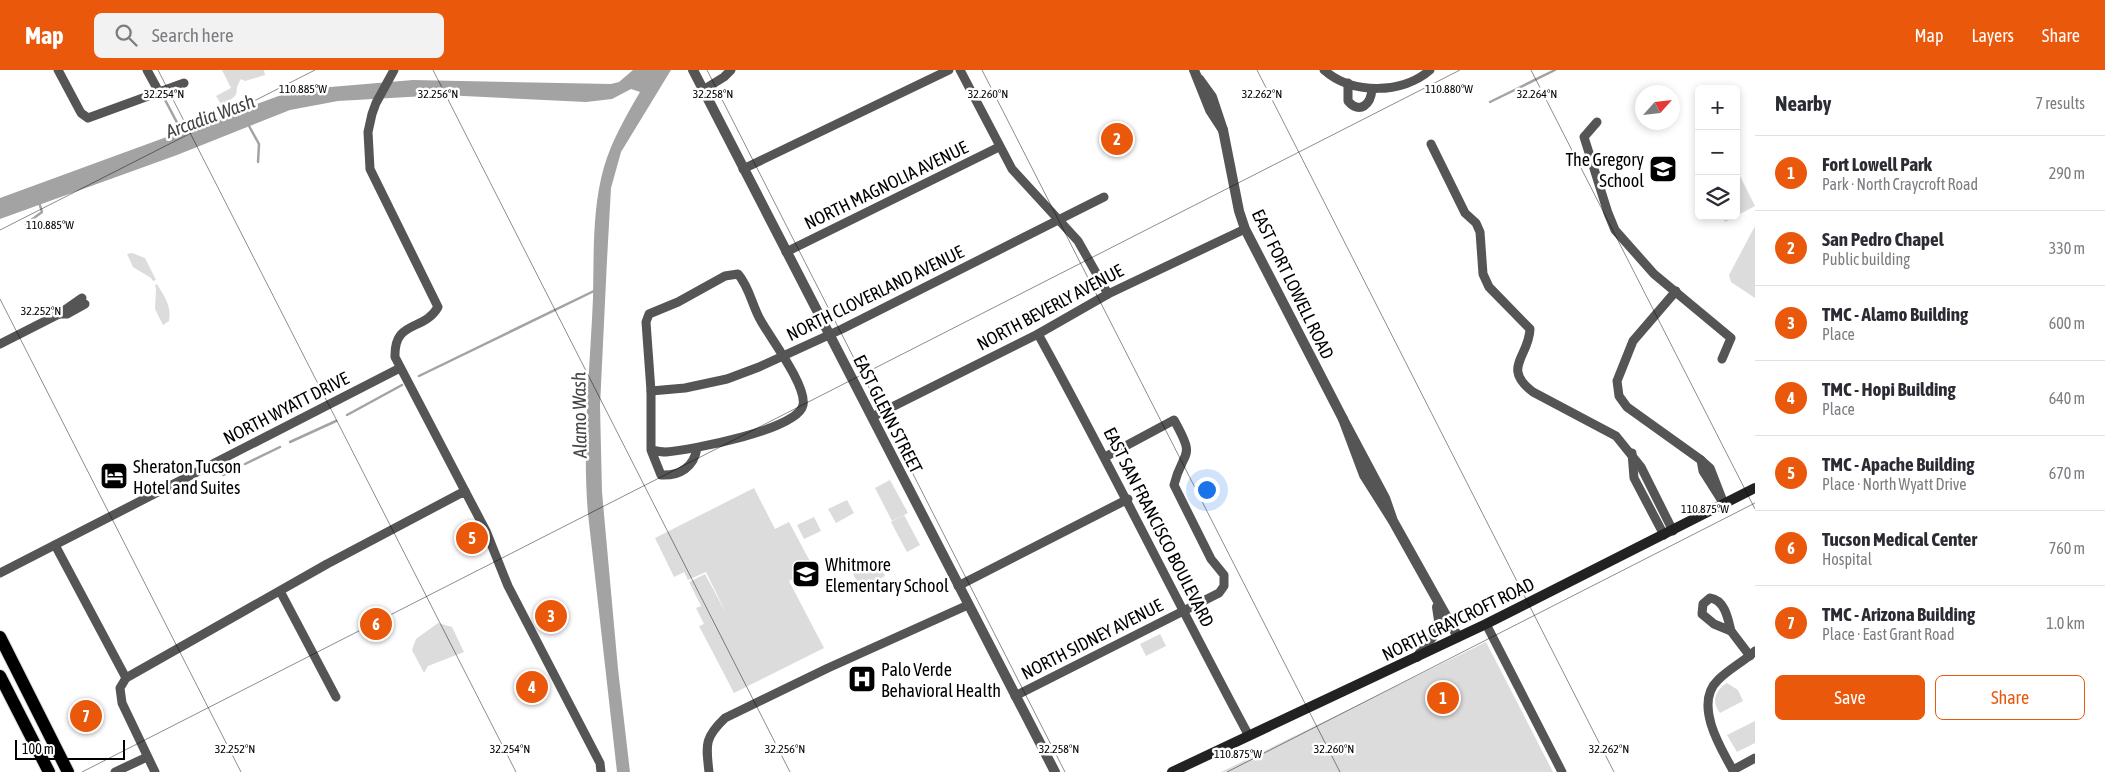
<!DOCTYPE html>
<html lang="en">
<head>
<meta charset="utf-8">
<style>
  :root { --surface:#fff; --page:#f2f2f3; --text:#2b2b33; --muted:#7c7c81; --line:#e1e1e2; --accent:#ea580c }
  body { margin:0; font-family:"Asap Condensed",sans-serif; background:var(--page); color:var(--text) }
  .controls { position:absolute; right:15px; top:15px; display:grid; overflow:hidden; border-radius:8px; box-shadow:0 2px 8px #0003 }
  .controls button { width:45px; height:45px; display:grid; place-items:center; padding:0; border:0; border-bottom:1px solid var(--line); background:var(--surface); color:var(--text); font:25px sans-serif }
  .compass { position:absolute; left:1635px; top:15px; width:45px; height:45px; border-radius:50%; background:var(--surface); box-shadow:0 2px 8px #0003; rotate:63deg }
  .scale { position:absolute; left:15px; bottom:12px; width:110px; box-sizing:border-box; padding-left:5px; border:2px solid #000; border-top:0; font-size:14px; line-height:18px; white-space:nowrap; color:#000; -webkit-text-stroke:4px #fff; paint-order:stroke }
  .you { position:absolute; left:1206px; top:419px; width:18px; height:18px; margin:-12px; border:4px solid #fff; border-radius:50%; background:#1a73e8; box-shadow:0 0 0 8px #1a73e833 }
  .badge { display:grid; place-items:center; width:32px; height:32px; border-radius:50%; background:var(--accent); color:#fff; font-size:16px; font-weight:700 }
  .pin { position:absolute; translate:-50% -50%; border:2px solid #fff; box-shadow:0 1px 5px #0006 }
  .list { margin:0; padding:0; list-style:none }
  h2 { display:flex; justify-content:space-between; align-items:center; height:65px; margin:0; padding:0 20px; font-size:21px }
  h2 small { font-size:16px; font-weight:400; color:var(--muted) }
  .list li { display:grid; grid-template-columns:32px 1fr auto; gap:15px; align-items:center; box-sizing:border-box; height:75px; padding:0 20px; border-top:1px solid var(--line) }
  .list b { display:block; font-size:19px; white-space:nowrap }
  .list p { margin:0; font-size:16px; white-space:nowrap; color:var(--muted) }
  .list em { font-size:16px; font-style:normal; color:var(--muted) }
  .actions { display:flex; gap:10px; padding:15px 20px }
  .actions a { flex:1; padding:11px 0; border:1px solid var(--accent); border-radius:8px; text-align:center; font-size:18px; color:var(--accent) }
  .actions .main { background:var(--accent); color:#fff }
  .icon { flex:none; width:28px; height:28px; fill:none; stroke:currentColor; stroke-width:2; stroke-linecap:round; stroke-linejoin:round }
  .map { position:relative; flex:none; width:1755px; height:702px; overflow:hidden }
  header { display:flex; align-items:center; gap:30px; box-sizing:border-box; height:70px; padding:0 25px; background:var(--accent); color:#fff }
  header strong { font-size:24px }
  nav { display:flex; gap:28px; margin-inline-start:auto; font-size:18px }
  .search { width:350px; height:45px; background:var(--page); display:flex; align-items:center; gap:12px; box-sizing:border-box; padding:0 18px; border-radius:8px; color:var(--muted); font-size:19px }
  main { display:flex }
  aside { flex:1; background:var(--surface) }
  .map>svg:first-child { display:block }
</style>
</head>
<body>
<header>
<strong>Map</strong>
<div class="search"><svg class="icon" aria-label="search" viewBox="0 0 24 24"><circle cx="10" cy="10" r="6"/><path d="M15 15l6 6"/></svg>Search here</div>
<nav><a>Map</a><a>Layers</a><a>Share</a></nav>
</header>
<main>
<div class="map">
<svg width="1755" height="702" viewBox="0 0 1755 702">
  <rect width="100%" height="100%" fill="#fff"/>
  <g fill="#dcdcdc">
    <path d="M222,0H264L265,5L245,11L241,9C231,24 245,24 221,34L216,26L231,18Z"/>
    <path d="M1737,100L1755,136L1725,152L1722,146H1736Z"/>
    <path d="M1755,156V228L1731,212L1729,205Z"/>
    <path d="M132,183L145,188L156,210L153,211L151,208L133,197L127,184Z"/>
    <path d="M157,214C164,226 172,236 169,251L163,255L155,239L156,219L155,215Z"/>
    <path d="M890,410L908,443L892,451L875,418Z"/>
    <path d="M754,418L775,459L789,452L813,497L789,511L824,578L734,623L699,556L704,554L696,538L701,536L689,512L705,504L726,543L706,502L688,510L684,502L674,507L655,468Z"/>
    <path d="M847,430L854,443L836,453L828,439Z"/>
    <path d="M904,445L920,475L907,482L891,452Z"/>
    <path d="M814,447L821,461L804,469L797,455Z"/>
    <path d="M877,491L885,506L861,519L853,504Z"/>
    <path d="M438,553L452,557L464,582L428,596L424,603L412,580L416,569Z"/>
    <path d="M1160,564L1166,576L1146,586L1140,574Z"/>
    <path d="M1486,572L1553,702H1221L1256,685Z"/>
    <path d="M1727,613L1738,620L1743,631L1720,643C1711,632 1715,620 1727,613Z"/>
    <path d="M1755,651V673L1737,682L1727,665Z"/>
  </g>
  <path fill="#a3a3a3" d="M633,0H671L621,82L611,118L607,190L600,336L602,422L618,599L630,702H617L588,444C582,372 590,300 593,228C594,184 592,139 604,97C612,70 626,46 640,22L631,19L612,29L586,32L443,25L338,31L290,40L177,85L0,149V128L295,20L413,10L611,14L619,12Z"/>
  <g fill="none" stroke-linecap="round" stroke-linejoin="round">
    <g stroke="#a3a3a3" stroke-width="2.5">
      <path d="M163,26L182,62"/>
      <path d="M1490,32L1555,0"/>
      <path d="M249,56L259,74L258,92"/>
      <path d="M26,154L42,142L39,132"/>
      <path d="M419,306L596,220"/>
      <path d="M347,345L402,315"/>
      <path d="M290,372L336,351"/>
      <path d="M245,394L280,377"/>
      <path d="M223,405L234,400"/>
    </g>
    <defs>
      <g id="primary">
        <path d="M0,567L68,702"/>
        <path d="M0,606L49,702"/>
      </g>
    </defs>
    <use href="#primary" stroke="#dbdbdb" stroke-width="14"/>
    <g stroke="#555" stroke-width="9">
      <path d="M58,0L81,43L88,48L184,13"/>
      <path d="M147,0L159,22"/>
      <path d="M394,0L376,33L372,44L368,62L370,99L438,237C424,262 394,249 395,287L465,421"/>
      <path d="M960,0L1012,99L1078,171L1108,224"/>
      <path d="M1324,0C1352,25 1403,24 1430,0"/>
      <path d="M1348,13V31C1360,45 1371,34 1372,19"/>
      <path d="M703,20L724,7L731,0"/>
      <path d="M1597,52L1584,67L1608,143L1615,160L1654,204L1731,268L1722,289"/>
      <path d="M1431,74L1465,143L1476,153L1480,162L1483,204L1489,217L1530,259C1529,287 1501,298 1533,322L1616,366L1641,397L1673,461"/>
      <path d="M743,99L949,0"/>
      <path d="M786,182L999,77"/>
      <path d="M1676,221L1633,271L1617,311L1619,326L1627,337L1701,390"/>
      <path d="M59,244H67L85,234"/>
      <path d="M1038,264C1111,396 1177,532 1249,666"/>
      <path d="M0,274L59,244L82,228"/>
      <path d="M651,321L685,318L727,309L759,297L842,259L1104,127"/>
      <path d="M872,347L1038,264L1108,224L1245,159"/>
      <path d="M651,380C656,381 661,382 666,382C690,380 798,360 803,335C807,316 771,269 761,251C752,236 750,218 738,204L725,206L678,232L649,244L646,252L651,321V380L661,405C680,406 694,397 697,378"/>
      <path d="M1632,383L1634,408L1664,465"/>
      <path d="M1701,390L1710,398L1724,434L1703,401Z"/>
      <path d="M55,475L126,608"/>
      <path d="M0,503L400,298"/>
      <path d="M958,516L1128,429"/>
      <path d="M280,521L336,627"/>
      <path d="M1710,528C1725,530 1728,549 1731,561L1714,554L1702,544L1703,534Z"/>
      <path d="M1486,554L1562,702"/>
      <path d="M1731,561L1750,586"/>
      <path d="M1015,626L1219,523L1224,516V505L1211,489L1174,415C1183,378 1197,391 1174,350L1105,387"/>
      <path d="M1733,700L1755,688"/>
      <path d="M115,702L147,687"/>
      <path d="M155,702L122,633L120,618L126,608L327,494L465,421L486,461L508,516L600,693L601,702"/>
      <path d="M709,702C706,675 704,668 725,648L828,598L968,535"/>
      <path d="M1734,702C1721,679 1693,634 1718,610C1729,599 1743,592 1755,581"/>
    </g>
    <g stroke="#555" stroke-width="10">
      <path d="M693,0L1055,702"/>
      <path d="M1194,0L1210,40L1223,60L1212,27L1199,9"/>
      <path d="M1223,60L1239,141L1245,159L1343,349"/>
      <path d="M1393,451L1385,428L1343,349L1364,405L1393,451L1458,567"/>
      <path d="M1417,587L1440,557L1437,537"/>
    </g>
    <path stroke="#222" stroke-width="10" d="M1172,702L1486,554L1755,418"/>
    <use href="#primary" stroke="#000" stroke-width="12"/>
  </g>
  <path fill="none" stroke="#000" stroke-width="1" stroke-opacity="0.45" d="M158,0L516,702M433,0L790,702M707,0L1065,702M982,0L1340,702M1257,0L1614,702M1531,0L1755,439M0,160L315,0M0,229L241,702M82,702L1460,0M1227,702L1755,433"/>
  <defs>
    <symbol id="school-square" viewBox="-11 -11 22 22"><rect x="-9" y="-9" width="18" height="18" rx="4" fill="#000" stroke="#fff"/><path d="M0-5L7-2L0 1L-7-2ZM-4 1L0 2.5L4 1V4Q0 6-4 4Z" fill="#fff"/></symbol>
    <symbol id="hotel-square" viewBox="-11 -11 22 22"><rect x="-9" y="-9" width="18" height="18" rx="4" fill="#000" stroke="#fff"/><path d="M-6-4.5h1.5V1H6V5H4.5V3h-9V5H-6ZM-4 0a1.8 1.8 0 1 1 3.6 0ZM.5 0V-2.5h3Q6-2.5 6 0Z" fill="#fff"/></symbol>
    <symbol id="hospital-square" viewBox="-11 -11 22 22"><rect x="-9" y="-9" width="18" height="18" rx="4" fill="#000" stroke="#fff"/><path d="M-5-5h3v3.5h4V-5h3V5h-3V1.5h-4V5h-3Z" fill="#fff"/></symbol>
  </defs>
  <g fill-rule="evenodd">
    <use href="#school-square" x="1647" y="83" width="32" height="32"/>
    <use href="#hotel-square" x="98" y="390" width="32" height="32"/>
    <use href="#school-square" x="790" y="488" width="32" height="32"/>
    <use href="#hospital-square" x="846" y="593" width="32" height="32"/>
  </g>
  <g text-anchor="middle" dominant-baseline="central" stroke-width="5" stroke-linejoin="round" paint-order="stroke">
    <g font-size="18" fill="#000" stroke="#fff" text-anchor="start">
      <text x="1644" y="89" text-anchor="end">The Gregory<tspan x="1644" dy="21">School</tspan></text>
      <text x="133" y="396">Sheraton Tucson<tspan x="133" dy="21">Hotel and Suites</tspan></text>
      <text x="825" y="494">Whitmore<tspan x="825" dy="21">Elementary School</tspan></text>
      <text x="881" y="599">Palo Verde<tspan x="881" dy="21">Behavioral Health</tspan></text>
    </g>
    <g font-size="18" fill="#000" stroke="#fff">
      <text transform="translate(886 115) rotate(-26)">NORTH MAGNOLIA AVENUE</text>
      <text transform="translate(1293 214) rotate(64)">EAST FORT LOWELL ROAD</text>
      <text transform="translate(875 223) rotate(-26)">NORTH CLOVERLAND AVENUE</text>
      <text transform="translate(1050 237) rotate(-28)">NORTH BEVERLY AVENUE</text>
      <text transform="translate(286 338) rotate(-27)">NORTH WYATT DRIVE</text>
      <text transform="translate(888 344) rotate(63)">EAST GLENN STREET</text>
      <text transform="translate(1159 457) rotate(63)">EAST SAN FRANCISCO BOULEVARD</text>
      <text transform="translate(1458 549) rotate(-26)">NORTH CRAYCROFT ROAD</text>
      <text transform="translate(1092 569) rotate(-27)">NORTH SIDNEY AVENUE</text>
    </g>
    <g font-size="19" font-style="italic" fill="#444" stroke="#fff">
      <text transform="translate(210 46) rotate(-20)">Arcadia Wash</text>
      <text transform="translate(579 345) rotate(-91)">Alamo Wash</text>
    </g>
  </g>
  <g font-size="12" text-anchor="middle" fill="#000" stroke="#fff" stroke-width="5" stroke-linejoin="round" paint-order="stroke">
    <text x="303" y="23">110.885°W</text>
    <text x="1449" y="23">110.880°W</text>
    <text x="164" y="28">32.254°N</text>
    <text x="438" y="28">32.256°N</text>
    <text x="713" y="28">32.258°N</text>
    <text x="988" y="28">32.260°N</text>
    <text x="1262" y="28">32.262°N</text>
    <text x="1537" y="28">32.264°N</text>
    <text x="50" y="159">110.885°W</text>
    <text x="41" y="245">32.252°N</text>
    <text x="1705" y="443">110.875°W</text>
    <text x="235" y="683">32.252°N</text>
    <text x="510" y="683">32.254°N</text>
    <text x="785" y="683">32.256°N</text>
    <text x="1059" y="683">32.258°N</text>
    <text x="1334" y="683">32.260°N</text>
    <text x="1609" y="683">32.262°N</text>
    <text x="1238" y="688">110.875°W</text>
  </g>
</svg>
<div class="controls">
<button>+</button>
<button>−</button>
<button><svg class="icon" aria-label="layers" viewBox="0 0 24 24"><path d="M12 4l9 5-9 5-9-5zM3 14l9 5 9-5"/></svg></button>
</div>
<svg class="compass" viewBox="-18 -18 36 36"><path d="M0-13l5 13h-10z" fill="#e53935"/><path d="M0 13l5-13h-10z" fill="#7c7c81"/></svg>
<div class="scale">100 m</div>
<div class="you"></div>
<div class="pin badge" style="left:1443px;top:628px">1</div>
<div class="pin badge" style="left:1117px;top:69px">2</div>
<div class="pin badge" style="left:551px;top:546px">3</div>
<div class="pin badge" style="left:532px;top:617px">4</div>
<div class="pin badge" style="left:472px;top:468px">5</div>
<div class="pin badge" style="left:376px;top:554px">6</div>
<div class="pin badge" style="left:86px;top:646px">7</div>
</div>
<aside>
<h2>Nearby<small>7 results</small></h2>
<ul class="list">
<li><span class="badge">1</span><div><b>Fort Lowell Park</b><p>Park · North Craycroft Road</p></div><em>290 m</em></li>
<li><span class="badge">2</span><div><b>San Pedro Chapel</b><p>Public building</p></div><em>330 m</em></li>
<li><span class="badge">3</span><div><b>TMC - Alamo Building</b><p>Place</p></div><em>600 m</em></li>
<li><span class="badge">4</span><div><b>TMC - Hopi Building</b><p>Place</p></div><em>640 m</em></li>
<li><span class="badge">5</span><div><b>TMC - Apache Building</b><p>Place · North Wyatt Drive</p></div><em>670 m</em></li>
<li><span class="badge">6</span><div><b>Tucson Medical Center</b><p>Hospital</p></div><em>760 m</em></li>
<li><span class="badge">7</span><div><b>TMC - Arizona Building</b><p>Place · East Grant Road</p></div><em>1.0 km</em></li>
</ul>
<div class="actions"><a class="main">Save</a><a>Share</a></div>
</aside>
</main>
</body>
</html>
